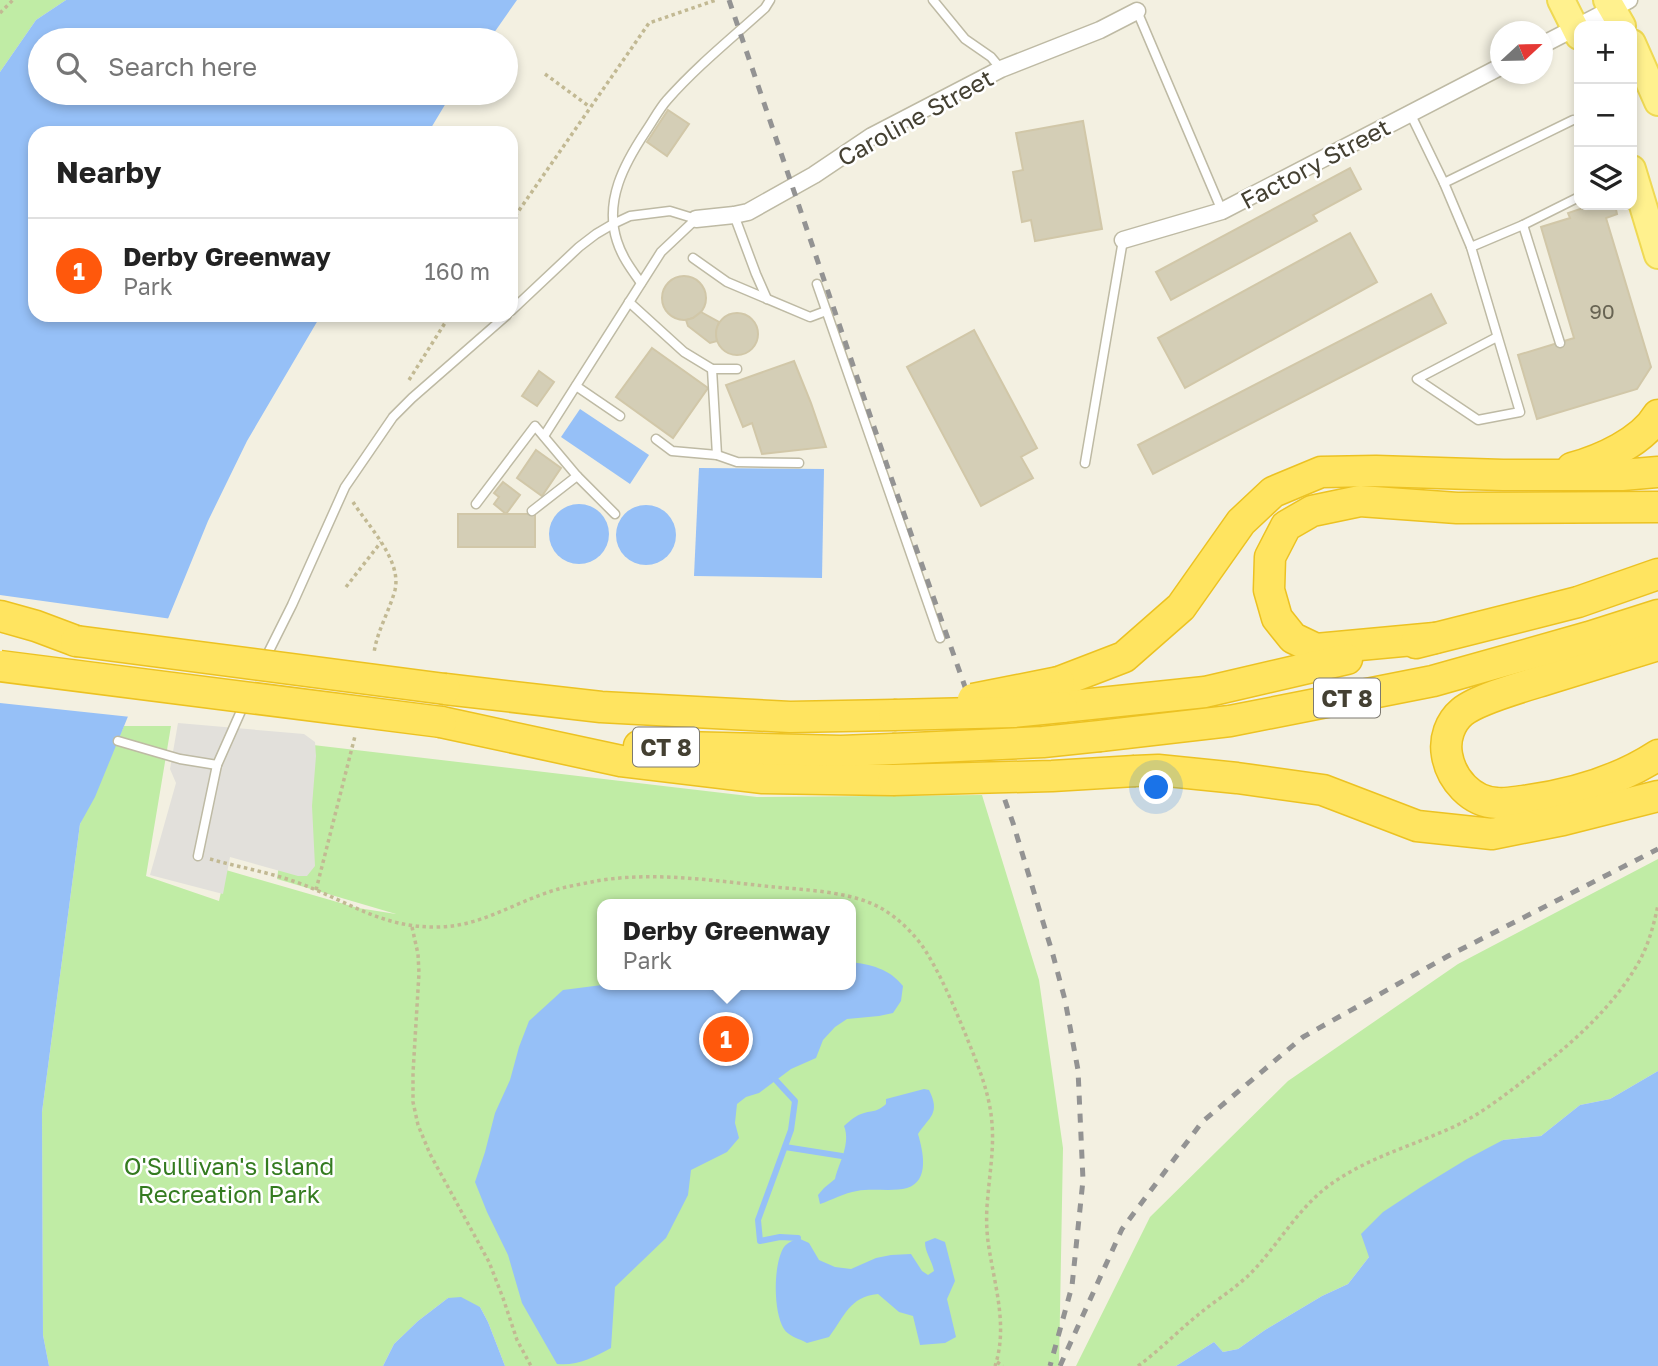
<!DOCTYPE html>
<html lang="en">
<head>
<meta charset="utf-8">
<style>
  :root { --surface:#fff; --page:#f6f6f6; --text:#222; --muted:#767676; --line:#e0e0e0; --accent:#ff580c }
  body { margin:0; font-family:"Golos Text",sans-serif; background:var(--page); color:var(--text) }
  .controls { position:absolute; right:21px; top:21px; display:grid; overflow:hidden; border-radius:14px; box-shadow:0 4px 10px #0003 }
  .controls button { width:63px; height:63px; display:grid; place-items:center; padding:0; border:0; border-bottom:2px solid var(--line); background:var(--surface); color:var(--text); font:35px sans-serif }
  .compass { position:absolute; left:1490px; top:21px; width:63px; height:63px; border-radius:50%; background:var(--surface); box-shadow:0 4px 10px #0003; rotate:68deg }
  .you { position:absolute; left:1157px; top:788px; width:24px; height:24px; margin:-18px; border:5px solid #fff; border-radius:50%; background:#1a73e8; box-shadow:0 0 0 10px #1a73e833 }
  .badge { display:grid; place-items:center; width:46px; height:46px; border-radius:50%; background:var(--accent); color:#fff; font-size:23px; font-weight:700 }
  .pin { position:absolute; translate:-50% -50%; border:4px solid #fff; box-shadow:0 2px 7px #0006 }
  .popup { position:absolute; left:597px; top:899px; width:259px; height:91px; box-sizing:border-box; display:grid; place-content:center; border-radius:14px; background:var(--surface); filter:drop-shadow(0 2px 5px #0005); font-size:23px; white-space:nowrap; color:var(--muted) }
  .popup b { font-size:26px; color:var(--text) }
  .popup::after { content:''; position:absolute; left:50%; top:100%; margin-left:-14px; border:14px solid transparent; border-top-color:var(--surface) }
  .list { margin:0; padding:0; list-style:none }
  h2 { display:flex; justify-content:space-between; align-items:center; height:91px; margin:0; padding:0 28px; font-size:30px }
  h2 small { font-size:23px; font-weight:400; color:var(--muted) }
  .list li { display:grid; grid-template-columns:46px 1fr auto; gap:21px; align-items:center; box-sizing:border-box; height:105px; padding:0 28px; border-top:2px solid var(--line) }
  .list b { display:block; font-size:26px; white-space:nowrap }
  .list p { margin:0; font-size:23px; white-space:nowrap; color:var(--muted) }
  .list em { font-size:23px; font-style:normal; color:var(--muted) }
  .icon { flex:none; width:38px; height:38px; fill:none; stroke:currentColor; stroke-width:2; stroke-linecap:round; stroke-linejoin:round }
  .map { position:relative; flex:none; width:1658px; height:1366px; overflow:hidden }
  .search { position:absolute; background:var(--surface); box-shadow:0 4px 10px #0003; left:28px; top:28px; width:490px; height:77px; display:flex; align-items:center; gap:18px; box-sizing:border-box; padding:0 24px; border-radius:38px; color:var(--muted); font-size:26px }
  .panel { position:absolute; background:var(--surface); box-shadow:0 4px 10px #0003; left:28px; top:126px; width:490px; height:196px; border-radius:21px }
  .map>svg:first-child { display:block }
</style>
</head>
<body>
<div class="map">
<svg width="1658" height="1366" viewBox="0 0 1658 1366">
  <rect width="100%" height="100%" fill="#f3f0e1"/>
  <g fill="#c0eca5" fill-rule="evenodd">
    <path d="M0,0H66L36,20L0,72Z"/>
    <path d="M124,726H171L146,876L219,901L226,870L358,908L396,914L277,879L296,743L757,797L982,795L1039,980L1063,1148L1059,1366H505L488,1322L480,1307L448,1298L418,1321L394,1344L383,1366H49L43,1335L42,1112L80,824ZM602,904H850V985H602Z"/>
    <path d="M1658,859V1071L1610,1099L1580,1105L1541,1136L1503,1140L1369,1257L1348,1284L1322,1296L1265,1330L1238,1349L1223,1352L1214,1342L1176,1366H1076L1150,1217L1288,1081L1458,964Z"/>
  </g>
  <path fill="#e2e0db" d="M178,723L304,734L315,742L316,756L312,806L315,866L307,876H298L230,857L223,894L150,875L176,783L170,769Z"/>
  <g fill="#96c0f7">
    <path d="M66,0H517L489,40H40V93H452L428,133H35V315H321L247,441L208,521L95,797L80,824L42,1112L43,1335L49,1366H0V72L36,20Z"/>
    <path d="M580,409L649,455L630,484L561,437Z"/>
    <path d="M699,468L824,469L822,578L694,576Z"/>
    <circle cx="579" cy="534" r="30"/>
    <circle cx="646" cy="535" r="30"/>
    <path d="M850,962C870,964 890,969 903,986L901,1001L893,1013L879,1016L847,1019L835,1027L823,1040L816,1058L791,1069L759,1093L746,1097L737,1104L735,1123L739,1138L727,1152L691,1170L688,1195L666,1238L615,1287L611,1348C593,1358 577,1366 557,1364L522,1303L508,1255L487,1212L475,1182L485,1152L495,1113L510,1080L519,1047L529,1021L563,990L602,985H850Z"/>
    <path d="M1658,1071V1366H1176L1214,1342L1223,1352L1238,1349L1265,1330L1322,1296L1348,1284L1369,1257L1361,1234L1383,1212L1421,1187L1467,1159L1503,1140L1541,1136L1580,1105L1610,1099Z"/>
    <path d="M924,1089L929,1090C941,1114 929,1117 918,1134C923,1151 930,1181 907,1188C894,1192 871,1188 857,1191C844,1193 832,1200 820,1204L818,1195L824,1188L835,1179C839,1162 851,1144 844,1126C851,1120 856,1115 864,1113C875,1110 877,1112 886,1104V1099Z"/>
    <path d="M798,1238L809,1243L819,1260L835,1267L851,1269L876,1258L891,1255L911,1254L922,1271L928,1275L934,1271C932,1260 925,1253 925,1242L935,1238L945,1242L955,1281L947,1299L956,1337L945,1343L920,1345L913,1316L899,1312L878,1294C849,1297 845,1316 829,1337L807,1343C800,1339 788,1336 784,1329C773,1312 773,1264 784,1247C788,1242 793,1241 798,1238Z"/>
    <path d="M461,1297L480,1307L488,1322L505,1366H383L394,1344L418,1321L448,1298Z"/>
  </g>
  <path fill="#f3f0e1" d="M0,595L172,619L131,717L0,703Z"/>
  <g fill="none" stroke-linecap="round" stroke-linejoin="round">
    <g stroke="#96c0f7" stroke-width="6">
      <path d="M772,1076L795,1101L791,1130L758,1220L760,1241L780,1237L798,1238"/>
      <path d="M785,1147L842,1156"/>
    </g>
  </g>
  <g fill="#d4ceb6" stroke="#d1c7a8" stroke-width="2">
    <path d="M668,110L689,124L667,156L647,142Z"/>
    <path d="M1083,121L1102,229L1035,241L1031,220L1022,222L1013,172L1023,170L1016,133Z"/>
    <path d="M1350,168L1361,189L1313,215L1317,221L1171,300L1156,272Z"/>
    <path d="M1592,205H1615L1617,214L1606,218L1651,367L1637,389L1537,419L1518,355L1574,338L1541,227L1570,218L1568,213Z"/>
    <path d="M1350,233L1377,282L1185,388L1158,338Z"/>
    <circle cx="684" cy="298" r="22"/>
    <path d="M1431,294L1446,323L1153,474L1138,445Z"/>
    <path d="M701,312L719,322L716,332L717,341L710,343L688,326L686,320L693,318Z"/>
    <circle cx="737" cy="334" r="21"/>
    <path d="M974,330L1037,448L1021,457L1033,478L981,506L907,367Z"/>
    <path d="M652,348L708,388L673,438L616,397Z"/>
    <path d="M794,361L811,403L826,447L762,454L752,423L743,427L726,385Z"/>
    <path d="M539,371L554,382L537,406L522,396Z"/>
    <path d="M536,450L561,468L542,496L517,478Z"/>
    <path d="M503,482L520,495L506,514L494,504L499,497L494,493Z"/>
    <rect x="458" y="514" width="77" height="33"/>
  </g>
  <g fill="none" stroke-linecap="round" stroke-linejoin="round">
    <defs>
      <g id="lane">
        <path d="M933,0L965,39L991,57L1001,69"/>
        <path d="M1137,11L1222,211"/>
        <path d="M1410,113L1444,183L1471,247"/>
        <path d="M1444,183L1573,120"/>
        <path d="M734,215L756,274L767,299"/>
        <path d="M1523,225L1560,343"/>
        <path d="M693,258L727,282L810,317L826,311"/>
        <path d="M641,283C631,269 622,257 617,241C604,201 624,164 646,131C653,121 659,109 667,100C697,66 732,38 765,8L770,0"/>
        <path d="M817,284L940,638"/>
        <path d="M629,302L684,352L712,369H737"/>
        <path d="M511,311L579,247L596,234L613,224L630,216L670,211L696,219L661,252L544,436"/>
        <path d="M1497,337L1417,379L1478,420L1520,412L1471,247L1523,225L1579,197"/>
        <path d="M712,369L717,455"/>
        <path d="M576,386L620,416"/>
        <path d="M656,439L672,451L717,455L737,462L799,463"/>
        <path d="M1085,463L1123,240"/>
        <path d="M476,504L535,426L577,476L615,514"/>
        <path d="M532,511L577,476"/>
        <path d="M265,659L292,605L345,487L393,417L412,398L507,315"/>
        <path d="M118,741L180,759L217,765"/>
        <path d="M198,856L217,765L245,702"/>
      </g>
      <g id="street">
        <path d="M1542,45L1629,0"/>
        <path d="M696,219L734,215L748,212L814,175L872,136L1001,69L1100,30L1137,11"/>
        <path d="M1123,240L1222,211L1500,67"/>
      </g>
      <g id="primary">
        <path d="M1561,0L1579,36"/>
        <path d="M1607,0L1622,26"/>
        <path d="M1632,43L1658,102"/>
        <path d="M1632,169L1658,255"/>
      </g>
      <g id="highway">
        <path d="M1572,468C1601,460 1642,442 1658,415"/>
        <path d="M0,616L36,626L76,641"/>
        <path d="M1435,638L1316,649L1293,638L1277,618L1269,590L1270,557L1286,526L1312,511L1360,501L1457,508L1658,507"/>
        <path d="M1416,643L1578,602L1658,574"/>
        <path d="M1658,645C1623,656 1587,667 1551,678C1529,685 1479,698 1462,712C1450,722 1444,739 1447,755C1451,779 1471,802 1497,803C1505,804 1515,802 1523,801C1570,795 1618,781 1658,755"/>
        <path d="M1059,682L1124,657L1181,607L1241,522L1273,492L1321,472L1376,471L1503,475H1622L1658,472"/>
        <path d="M445,689L601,707L790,717L894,715"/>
        <path d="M1062,707L1205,692L1347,659"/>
        <path d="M441,722L621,761L763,778L893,780"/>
        <path d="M1100,736L1230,721L1433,681L1589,637L1658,615"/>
        <path d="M639,746L841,751L893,749"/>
        <path d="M1135,771L1158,770L1237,778L1323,790L1417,826L1492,834L1563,820L1658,796"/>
      </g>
    </defs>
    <use href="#lane" stroke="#bebaa4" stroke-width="11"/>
    <use href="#street" stroke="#bebaa4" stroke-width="19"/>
    <use href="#primary" stroke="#efd953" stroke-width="30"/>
    <use href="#highway" stroke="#ecc222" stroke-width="33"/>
    <g stroke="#c2b993" stroke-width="3.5" stroke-dasharray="3.5 3.5" stroke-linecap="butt">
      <path d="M0,13L13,0"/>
      <path d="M545,74L590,107"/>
      <path d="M511,222L649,23L716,0"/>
      <path d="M409,380L450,315"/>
      <path d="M353,502C368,526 402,560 395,590C389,612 377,631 374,653"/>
      <path d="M346,587L381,542"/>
      <path d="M210,859C238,867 268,872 296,882C346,900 381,928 437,927C480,927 515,902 555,890C568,886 583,884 596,881C655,871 716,881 774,887C808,890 856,892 884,910C899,919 913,933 923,947C940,973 953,1004 965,1033C976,1061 990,1092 992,1124C994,1147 990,1171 988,1195C986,1213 986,1230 989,1248C995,1287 1008,1327 995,1366"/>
      <path d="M316,890L355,736"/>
      <path d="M412,927L418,954L419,973L413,1073V1102L418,1125L430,1154L489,1262L503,1298L517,1340L531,1366"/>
      <path d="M997,1362L1003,1366"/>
      <path d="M1138,1366C1160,1350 1178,1331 1199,1314C1215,1301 1234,1289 1249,1275C1277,1247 1295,1212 1327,1187C1364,1159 1409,1147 1451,1128C1476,1117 1497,1101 1518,1085C1564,1050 1611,1012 1640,960C1649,943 1654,924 1658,905"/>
    </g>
    <use href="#lane" stroke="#fff" stroke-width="8"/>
    <use href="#street" stroke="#fff" stroke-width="16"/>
    <use href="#primary" stroke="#fff18e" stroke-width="26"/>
    <use href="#highway" stroke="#ffe460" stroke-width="30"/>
    <g stroke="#939393" stroke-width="5" stroke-dasharray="9 9" stroke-linecap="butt">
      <path d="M729,0L891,477L1013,823L1053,955L1065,1000L1078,1070L1083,1180L1072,1286L1050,1366"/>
      <path d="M1060,1366L1122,1229L1202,1122L1303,1037L1448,956L1658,849"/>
    </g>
    <defs>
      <g id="highway-bridge">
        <path d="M76,641L445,689"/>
        <path d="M0,666L441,722"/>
        <path d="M973,699L1059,682"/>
        <path d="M894,715L1014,712L1062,707"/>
        <path d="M893,749L1043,742L1100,736"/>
        <path d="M893,780L1052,776L1135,771"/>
      </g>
    </defs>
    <use href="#highway-bridge" stroke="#ecc222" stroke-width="33" stroke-linecap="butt"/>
    <use href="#highway-bridge" stroke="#ffe460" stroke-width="30"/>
  </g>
  <g text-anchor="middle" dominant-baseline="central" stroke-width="5" stroke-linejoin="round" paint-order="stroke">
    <g font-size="21" fill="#686453">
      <text x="1602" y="311">90</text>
    </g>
    <g fill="#fff" stroke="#7c7970" stroke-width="2">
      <rect x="1314" y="678.5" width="66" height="39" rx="5"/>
      <rect x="633" y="727.5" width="66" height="39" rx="5"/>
    </g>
    <g font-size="23" font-weight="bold" fill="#444032">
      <text x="1347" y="698">CT 8</text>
      <text x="666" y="747">CT 8</text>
    </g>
    <g font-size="24" fill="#444032" stroke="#fff">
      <text transform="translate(915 117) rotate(-29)">Caroline Street</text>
      <text transform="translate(1315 163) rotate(-28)">Factory Street</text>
    </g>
    <g font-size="24" fill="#347b20" stroke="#fff">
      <text x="229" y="1165">O'Sullivan's Island<tspan x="229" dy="28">Recreation Park</tspan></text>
    </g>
  </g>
</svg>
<div class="controls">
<button>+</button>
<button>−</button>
<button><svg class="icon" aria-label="layers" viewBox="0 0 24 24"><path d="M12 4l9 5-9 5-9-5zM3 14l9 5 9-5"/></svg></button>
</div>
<svg class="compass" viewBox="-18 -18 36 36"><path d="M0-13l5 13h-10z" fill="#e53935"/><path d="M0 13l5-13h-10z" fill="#767676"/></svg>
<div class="you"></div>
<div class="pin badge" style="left:726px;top:1039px">1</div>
<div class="popup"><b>Derby Greenway</b>Park</div>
<div class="search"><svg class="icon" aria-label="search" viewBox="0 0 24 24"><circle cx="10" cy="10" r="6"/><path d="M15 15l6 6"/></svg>Search here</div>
<section class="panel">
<h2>Nearby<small></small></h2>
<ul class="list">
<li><span class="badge">1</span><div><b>Derby Greenway</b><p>Park</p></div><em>160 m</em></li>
</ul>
</section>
</div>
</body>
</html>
